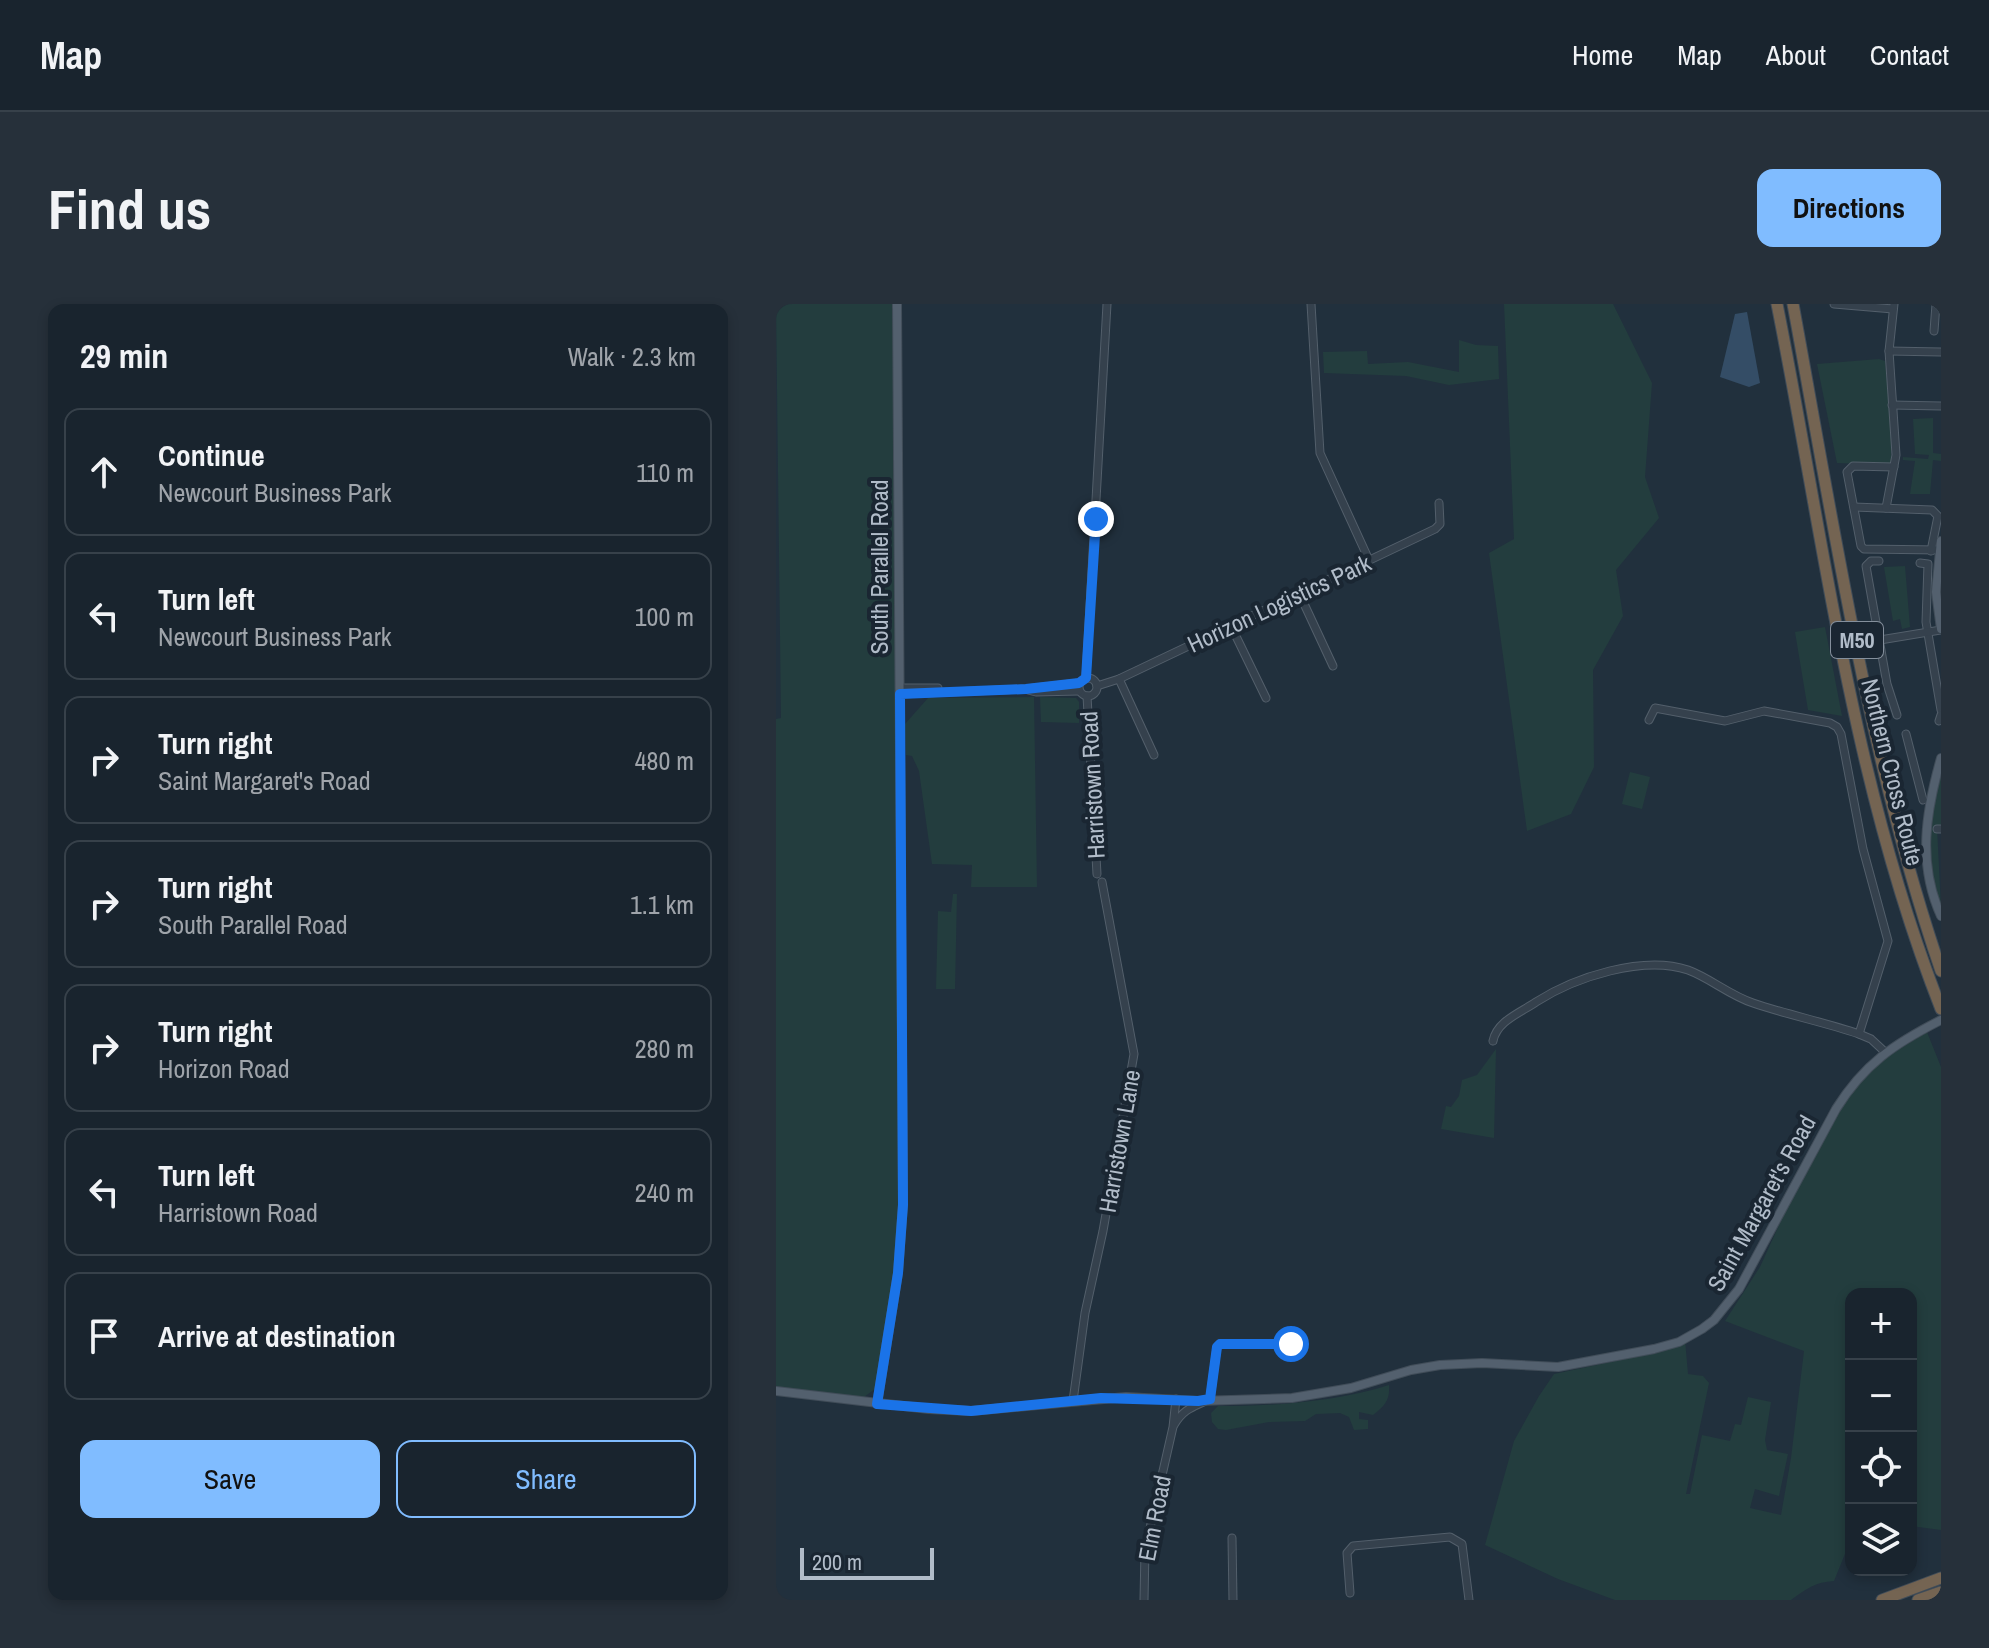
<!DOCTYPE html>
<html lang="en">
<head>
<meta charset="utf-8">
<style>
  :root { --surface:#19242e; --page:#26303a; --text:#f1f3f6; --muted:#9fa4aa; --line:#37414a; --accent:#80bcff }
  body { margin:0; font-family:"Archivo Narrow",sans-serif; background:var(--page); color:var(--text) }
  .controls { position:absolute; right:24px; bottom:24px; display:grid; overflow:hidden; border-radius:16px; box-shadow:0 4px 12px #0003 }
  .controls button { width:72px; height:72px; display:grid; place-items:center; padding:0; border:0; border-bottom:2px solid var(--line); background:var(--surface); color:var(--text); font:40px sans-serif }
  .scale { position:absolute; left:24px; bottom:20px; width:134px; box-sizing:border-box; padding-left:8px; border:4px solid #b1bcc9; border-top:0; font-size:22px; line-height:28px; white-space:nowrap; color:#b1bcc9; -webkit-text-stroke:6px #1a2632; paint-order:stroke }
  .stop { position:absolute; width:24px; height:24px; margin:-18px; border:6px solid #1a73e8; border-radius:50%; background:#fff }
  .stop.end { background:#1a73e8; border-color:#fff; box-shadow:0 2px 8px #0008 }
  .list { margin:0; padding:0; list-style:none }
  h2 { display:flex; justify-content:space-between; align-items:center; height:104px; margin:0; padding:0 32px; font-size:34px }
  h2 small { font-size:26px; font-weight:400; color:var(--muted) }
  .list li { display:grid; grid-template-columns:52px 1fr auto; gap:24px; align-items:center; box-sizing:border-box; height:128px; margin:0 16px 16px; padding:0 16px; border:2px solid var(--line); border-radius:16px }
  .list b { display:block; font-size:30px; white-space:nowrap }
  .list p { margin:0; font-size:26px; white-space:nowrap; color:var(--muted) }
  .list em { font-size:26px; font-style:normal; color:var(--muted) }
  .actions { display:flex; gap:16px; padding:24px 32px }
  .actions a { flex:1; padding:18px 0; border:2px solid var(--accent); border-radius:16px; text-align:center; font-size:28px; color:var(--accent) }
  .actions .main { background:var(--accent); color:#111 }
  .icon { flex:none; width:44px; height:44px; fill:none; stroke:currentColor; stroke-width:2; stroke-linecap:round; stroke-linejoin:round }
  .map { position:relative; flex:none; width:1165px; height:1296px; overflow:hidden; border-radius:16px }
  header { display:flex; align-items:center; gap:48px; box-sizing:border-box; height:112px; padding:0 40px; background:var(--surface); border-bottom:2px solid var(--line) }
  header strong { font-size:38px }
  nav { display:flex; gap:44px; margin-inline-start:auto; font-size:28px }
  .intro { display:flex; align-items:center; justify-content:space-between; box-sizing:border-box; height:192px; padding:0 48px }
  h1 { margin:0; font-size:56px }
  .button { padding:20px 36px; border-radius:16px; background:var(--accent); color:#111; font-size:28px; font-weight:700 }
  main { display:flex; gap:48px; padding:0 48px }
  aside { flex:1; background:var(--surface); border-radius:16px; box-shadow:0 4px 12px #0003 }
  .map>svg:first-child { display:block }
</style>
</head>
<body>
<header>
<strong>Map</strong>
<nav><a>Home</a><a>Map</a><a>About</a><a>Contact</a></nav>
</header>
<div class="intro"><h1>Find us</h1><a class="button">Directions</a></div>
<main>
<aside>
<h2>29 min<small>Walk · 2.3 km</small></h2>
<ul class="list">
<li><svg class="icon" aria-label="ahead" viewBox="0 0 24 24"><path d="M12 20V5M6 11l6-6 6 6"/></svg><div><b>Continue</b><p>Newcourt Business Park</p></div><em>110 m</em></li>
<li><svg class="icon" aria-label="left" viewBox="0 0 24 24"><path d="M17 20v-9H6M10 6l-5 5 5 5"/></svg><div><b>Turn left</b><p>Newcourt Business Park</p></div><em>100 m</em></li>
<li><svg class="icon" aria-label="right" viewBox="0 0 24 24"><path d="M7 20v-9h11M14 6l5 5-5 5"/></svg><div><b>Turn right</b><p>Saint Margaret's Road</p></div><em>480 m</em></li>
<li><svg class="icon" aria-label="right" viewBox="0 0 24 24"><path d="M7 20v-9h11M14 6l5 5-5 5"/></svg><div><b>Turn right</b><p>South Parallel Road</p></div><em>1.1 km</em></li>
<li><svg class="icon" aria-label="right" viewBox="0 0 24 24"><path d="M7 20v-9h11M14 6l5 5-5 5"/></svg><div><b>Turn right</b><p>Horizon Road</p></div><em>280 m</em></li>
<li><svg class="icon" aria-label="left" viewBox="0 0 24 24"><path d="M17 20v-9H6M10 6l-5 5 5 5"/></svg><div><b>Turn left</b><p>Harristown Road</p></div><em>240 m</em></li>
<li><svg class="icon" aria-label="arrive" viewBox="0 0 24 24"><path d="M6 21V4h12l-3 4 3 4H6"/></svg><div><b>Arrive at destination</b></div></li>
</ul>
<div class="actions"><a class="main">Save</a><a>Share</a></div>
</aside>
<div class="map">
<svg width="1165" height="1296" viewBox="0 0 1165 1296">
  <rect width="100%" height="100%" fill="#21303d"/>
  <g fill="#233d3e">
    <path d="M0,0H118L124,897L119,976L100,1084L88,1093L0,1083V415L5,414Z"/>
    <path d="M728,0H837L876,79L869,173L883,214L840,266L847,312L817,366L818,463L795,510L751,527L713,249L738,235Z"/>
    <path d="M683,36L700,41L722,42L723,75L673,81L630,72L548,69L547,48L591,47L592,60L632,58L683,68Z"/>
    <path d="M1103,55L1109,57L1116,130L1115,161L1061,159L1041,60Z"/>
    <path d="M1157,114V149L1165,150V157L1157,156L1154,190H1134L1139,157L1127,156V153L1152,155L1153,151L1139,150L1137,115Z"/>
    <path d="M1129,262L1134,323L1126,325L1124,315L1117,317L1108,263Z"/>
    <path d="M1049,323L1066,412L1032,406L1019,328Z"/>
    <path d="M258,393L261,583H195L196,561L156,560L143,467L136,452L130,451L129,420L152,394Z"/>
    <path d="M264,393L300,394L303,398V419L265,418Z"/>
    <path d="M1165,465V520L1161,523L1165,604C1147,559 1153,511 1165,465Z"/>
    <path d="M854,468L874,473L866,505L846,500Z"/>
    <path d="M177,590H181L179,685H160L162,607L175,608Z"/>
    <path d="M1151,728L1165,763V1226L1135,1222V990H1075V1235L1058,1277C1039,1278 1030,1285 1015,1296H839L782,1275L709,1241L738,1137L763,1092L778,1070L882,1048L909,1036L912,1070L927,1072L933,1079L910,1190H914L926,1131L954,1137L959,1120L965,1121L972,1093L995,1098L989,1136L991,1146L1012,1150L1003,1192L979,1185L974,1204L1005,1211L1015,1154L1028,1047L949,1017L984,963L1025,873L1080,780L1101,759Z"/>
    <path d="M720,745L718,834L665,825L670,802L675,803L683,792L686,776L701,771Z"/>
    <path d="M613,1081C614,1096 609,1102 597,1111L583,1108V1115L592,1116V1125L578,1126L573,1113L564,1109L540,1110L529,1117L493,1118L450,1126L442,1125L436,1118L435,1109L442,1102C498,1102 560,1098 613,1081Z"/>
  </g>
  <path fill="#344d66" d="M971,8L984,79L973,83L944,73L959,10Z"/>
  <g fill="none" stroke-linecap="round" stroke-linejoin="round">
    <defs>
      <g id="minor">
        <path d="M535,0L544,149L593,256"/>
        <path d="M1058,0L1117,5"/>
        <path d="M1158,27L1160,0"/>
        <path d="M1113,47L1165,48"/>
        <path d="M1116,101L1165,102"/>
        <path d="M1118,163L1077,162L1071,168L1085,242L1088,245L1164,246"/>
        <path d="M1078,203L1156,206L1162,212L1155,247"/>
        <path d="M1110,204L1120,151L1113,47L1118,0"/>
        <path d="M1103,257H1095L1090,262L1111,380L1121,411"/>
        <path d="M1144,259L1152,260L1150,318L1165,406"/>
        <path d="M523,289L557,362"/>
        <path d="M455,322L490,394"/>
        <path d="M1104,336L1165,326"/>
        <circle cx="312" cy="383" r="9"/>
        <path d="M310,374L331,0"/>
        <path d="M343,375L378,451"/>
        <path d="M321,382L343,375L659,225L664,220L663,199"/>
        <path d="M124,384H162"/>
        <path d="M252,386L260,388L303,387"/>
        <path d="M124,390L250,385L303,379"/>
        <path d="M311,392L321,570"/>
        <path d="M873,416L879,404L949,417L988,407L1054,419L1061,423L1065,430L1087,545L1112,637L1083,730"/>
        <path d="M1163,417L1165,411"/>
        <path d="M1130,430L1147,496"/>
        <path d="M1161,525H1165"/>
        <path d="M717,737C721,717 744,709 760,698C799,673 867,651 912,666C934,674 953,691 977,699C1012,711 1048,718 1083,730L1095,735L1109,748"/>
        <path d="M297,1097L309,1009L327,927L358,750L326,578"/>
        <path d="M398,1121C408,1104 418,1103 434,1095L441,1043L444,1040H515"/>
        <path d="M456,1234L457,1296"/>
        <path d="M574,1289L571,1249L577,1242L674,1233L686,1240L693,1296"/>
        <path d="M368,1296L369,1246L397,1123L400,1095"/>
      </g>
      <g id="major">
        <path d="M1165,237L1160,288L1165,325"/>
        <path d="M1165,454C1150,507 1141,559 1165,612"/>
        <path d="M0,1087L153,1105L195,1107L350,1093L422,1097L516,1094L575,1084L635,1066L664,1061L706,1059L782,1063L878,1045L903,1038L926,1025L938,1016L963,985L1060,805C1088,760 1118,740 1165,716"/>
        <path d="M101,1100L122,969L127,900L121,0"/>
      </g>
      <g id="highway">
        <path d="M1001,0C1048,236 1076,479 1165,705"/>
        <path d="M1017,0C1058,222 1092,453 1165,667"/>
        <path d="M1106,1296L1165,1274"/>
        <path d="M1142,1296L1165,1288"/>
      </g>
    </defs>
    <use href="#minor" stroke="#535f6b" stroke-width="9"/>
    <use href="#major" stroke="#414d59" stroke-width="10"/>
    <use href="#highway" stroke="#404c58" stroke-width="13"/>
    <use href="#minor" stroke="#35414d" stroke-width="7"/>
    <use href="#major" stroke="#53606e" stroke-width="8"/>
    <use href="#highway" stroke="#746452" stroke-width="11"/>
  </g>
  <g fill="none" stroke-linecap="round" stroke-linejoin="round">
    <path stroke="#1a73e8" stroke-width="10" d="M320,215L310,374L303,379L250,385L124,390L127,901L122,969L101,1100L195,1107L325,1094L422,1097L434,1095L441,1043L444,1040H515"/>
  </g>
  <g text-anchor="middle" dominant-baseline="central" stroke-width="8" stroke-linejoin="round" paint-order="stroke">
    <rect fill="#1a2632" stroke="#848f9c" stroke-width="2" x="1055" y="318" width="52" height="36" rx="6"/>
    <g font-size="22" font-weight="bold" fill="#b1bcc9">
      <text x="1081" y="336">M50</text>
    </g>
    <g font-size="24" fill="#b1bcc9" stroke="#1a2632">
      <text transform="translate(103 263) rotate(-90)">South Parallel Road</text>
      <text transform="translate(503 299) rotate(-25)">Horizon Logistics Park</text>
      <text transform="translate(1117 468) rotate(76)">Northern Cross Route</text>
      <text transform="translate(316 481) rotate(-93)">Harristown Road</text>
      <text transform="translate(343 837) rotate(-80)">Harristown Lane</text>
      <text transform="translate(985 899) rotate(-61)">Saint Margaret's Road</text>
      <text transform="translate(378 1214) rotate(-79)">Elm Road</text>
    </g>
  </g>
</svg>
<div class="controls">
<button>+</button>
<button>−</button>
<button><svg class="icon" aria-label="locate" viewBox="0 0 24 24"><circle cx="12" cy="12" r="6"/><path d="M12 2v4M12 18v4M2 12h4M18 12h4"/></svg></button>
<button><svg class="icon" aria-label="layers" viewBox="0 0 24 24"><path d="M12 4l9 5-9 5-9-5zM3 14l9 5 9-5"/></svg></button>
</div>
<div class="scale">200 m</div>
<div class="stop" style="left:515px;top:1040px"></div>
<div class="stop end" style="left:320px;top:215px"></div>
</div>
</main>
</body>
</html>
